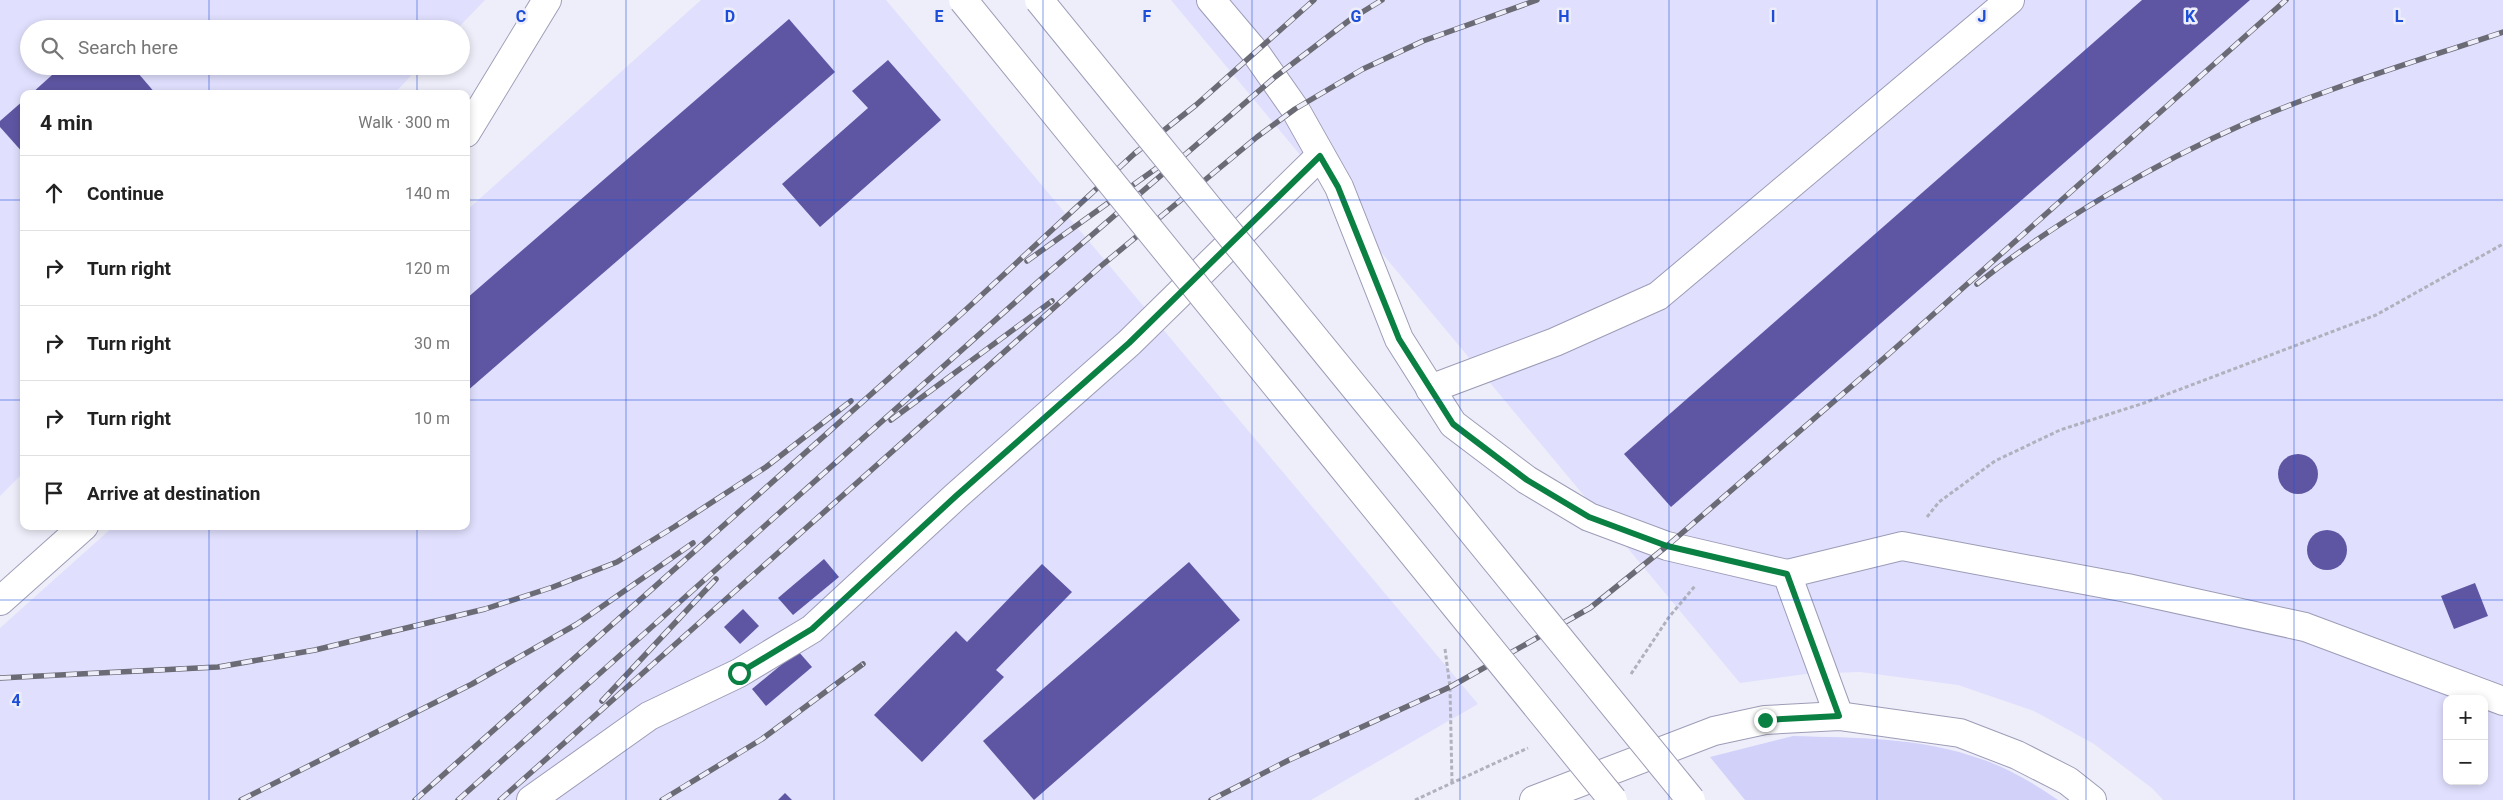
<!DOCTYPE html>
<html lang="en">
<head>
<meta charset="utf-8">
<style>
  :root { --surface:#fff; --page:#f6f6f6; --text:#222; --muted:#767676; --line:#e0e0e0 }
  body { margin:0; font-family:Roboto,sans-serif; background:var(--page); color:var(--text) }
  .controls { position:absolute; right:15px; bottom:15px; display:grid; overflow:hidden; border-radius:10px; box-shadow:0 2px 8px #0003 }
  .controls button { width:45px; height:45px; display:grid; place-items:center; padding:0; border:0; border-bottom:1px solid var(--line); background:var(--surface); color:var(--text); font:25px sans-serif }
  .stop { position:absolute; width:15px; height:15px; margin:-11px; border:4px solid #0b8043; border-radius:50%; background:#fff }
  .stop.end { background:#0b8043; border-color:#fff; box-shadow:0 1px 5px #0008 }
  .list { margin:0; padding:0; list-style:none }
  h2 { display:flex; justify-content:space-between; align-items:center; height:65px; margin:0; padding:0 20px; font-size:21px }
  h2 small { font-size:16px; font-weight:400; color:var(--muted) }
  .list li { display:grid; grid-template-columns:32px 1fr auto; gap:15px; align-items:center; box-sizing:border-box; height:75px; padding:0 20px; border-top:1px solid var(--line) }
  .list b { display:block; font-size:19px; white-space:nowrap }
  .list em { font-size:16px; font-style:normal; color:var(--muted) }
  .icon { flex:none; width:28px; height:28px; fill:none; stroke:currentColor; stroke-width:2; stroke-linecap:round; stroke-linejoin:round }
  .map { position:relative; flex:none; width:2503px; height:800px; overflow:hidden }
  .search { position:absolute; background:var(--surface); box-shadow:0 2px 8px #0003; left:20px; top:20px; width:450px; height:55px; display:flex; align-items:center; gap:12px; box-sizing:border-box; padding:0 18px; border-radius:28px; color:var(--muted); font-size:19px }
  .panel { position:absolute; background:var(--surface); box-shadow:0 2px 8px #0003; left:20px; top:90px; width:450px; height:440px; border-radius:10px }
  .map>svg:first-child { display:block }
</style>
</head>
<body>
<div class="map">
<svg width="2503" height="800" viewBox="0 0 2503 800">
  <rect width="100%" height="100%" fill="#eeeefa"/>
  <g fill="#e0dffd" fill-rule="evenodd">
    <path d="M0,0H485L457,29H29V66H420L394,94H24V472L0,496Z"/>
    <path d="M701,0H886L1478,704L1311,800H0V628L114,526H466V211Z"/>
    <path d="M1171,0H2503V800H2163L2153,789L2094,744L2034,711L1958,685L1860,672L1806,674L1740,683ZM2447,699H2484V781H2447Z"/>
  </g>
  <path fill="#d2d1fa" d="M1793,736C1855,738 1921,737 1981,759C2006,767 2037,785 2058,800H1745L1710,757Z"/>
  <g fill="#5f56a3">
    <path d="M2142,0H2250L1671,507L1624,454Z"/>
    <path d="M789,19L835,72L466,392V299Z"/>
    <path d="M888,60L941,120L820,227L782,184L868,108L852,91Z"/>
    <path d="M62,66H132L156,94H31Z"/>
    <path d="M24,100V154L0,127V121Z"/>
    <circle cx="2298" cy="474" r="20"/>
    <circle cx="2327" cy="550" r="20"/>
    <path d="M824,559L839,577L793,615L778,598Z"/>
    <path d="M1189,562L1240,620L1034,800L983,741Z"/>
    <path d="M1042,564L1072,592L996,670L1004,677L922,762L874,715L956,631L967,642Z"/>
    <path d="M2475,583L2488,616L2454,629L2441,596Z"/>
    <path d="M743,609L759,626L740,644L724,627Z"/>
    <path d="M798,651L812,667L766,706L752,689Z"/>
    <path d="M785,793L792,800H778Z"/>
  </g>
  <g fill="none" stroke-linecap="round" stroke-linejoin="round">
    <defs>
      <g id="minor">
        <path d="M1211,0L1255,52L1295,109L1339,187L1399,339L1453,424L1527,480L1589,517L1667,546L1787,574L1839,716"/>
        <path d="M466,133L547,0"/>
        <path d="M1430,389L1555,342L1658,296L2010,0"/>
        <path d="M1787,574L1902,546L2127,588L2305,627L2503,701"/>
        <path d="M0,601L84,526"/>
        <path d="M531,800L649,716L739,673L812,629L956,496L1129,343L1320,156"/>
      </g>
      <path id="major" d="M1534,800L1714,731L1765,720L1839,716L1960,733L2017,755L2068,781L2092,800"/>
    </defs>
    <use href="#minor" stroke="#9c9cb7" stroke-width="30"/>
    <use href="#major" stroke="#9c9cb7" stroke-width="30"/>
    <g stroke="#b1b1bd" stroke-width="3" stroke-dasharray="4 2.5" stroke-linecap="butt">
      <path d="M1927,517L1939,502L1995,461L2060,430L2144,403L2376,315L2503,244"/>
      <path d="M1445,649L1450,687L1452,783"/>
      <path d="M1631,674L1669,617L1695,586"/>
      <path d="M1415,800L1528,748"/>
    </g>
    <use href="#minor" stroke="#fff" stroke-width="28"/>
    <use href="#major" stroke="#fff" stroke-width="28"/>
    <defs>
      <g id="rail">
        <path d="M1027,261L1175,155"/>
        <path d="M1977,284C2055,222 2155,163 2246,123C2330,87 2417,61 2503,32"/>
        <path d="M891,420L1052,301"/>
        <path d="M0,678L218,667L315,650L485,609L553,587L617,562L674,527L766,467L851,401"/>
        <path d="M602,701L716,579"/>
        <path d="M241,800L472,684L577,624L693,543"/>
        <path d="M415,800L959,316L1134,154L1196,105L1314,0"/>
        <path d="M458,800L1049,272L1275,77L1351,19L1382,0"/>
        <path d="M500,800L1101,266L1257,137L1295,109L1363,69L1423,41L1537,0"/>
        <path d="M662,800L762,739L863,664"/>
        <path d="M1211,800L1289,760L1450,687L1590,608L1667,546L1891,352L2286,0"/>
      </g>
    </defs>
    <use href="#rail" stroke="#6b6b76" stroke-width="5.5"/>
    <use href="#rail" stroke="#eeeefa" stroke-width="4" stroke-dasharray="11" stroke-linecap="butt"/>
    <defs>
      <g id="major-bridge">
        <path d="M963,0L1613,800"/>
        <path d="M1039,0L1691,800"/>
      </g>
    </defs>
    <use href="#major-bridge" stroke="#9c9cb7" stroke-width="30" stroke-linecap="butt"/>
    <use href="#major-bridge" stroke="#fff" stroke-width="28"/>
  </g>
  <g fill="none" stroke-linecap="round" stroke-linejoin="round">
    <path stroke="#0b8043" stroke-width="6" d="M739,673L812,629L956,496L1129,343L1320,156L1338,187L1399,339L1453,424L1527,480L1589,517L1667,546L1787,574L1839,716L1765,720"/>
  </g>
  <path fill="none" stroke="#1d4ed8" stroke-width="1" stroke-opacity="0.55" d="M209,0V29M417,0V29M626,0V800M834,0V800M1043,0V800M1252,0V800M1460,0V800M1669,0V800M1877,0V800M2086,0V800M2294,0V800M209,66V94M417,66V94M0,200H24M466,200H2503M0,400H24M466,400H2503M209,526V800M417,526V800M0,600H2503"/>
  <g font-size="16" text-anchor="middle" font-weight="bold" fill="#1d4ed8" stroke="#eeeefa" stroke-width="5" stroke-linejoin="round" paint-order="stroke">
    <text x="521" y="22">C</text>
    <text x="730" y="22">D</text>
    <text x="939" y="22">E</text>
    <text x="1147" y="22">F</text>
    <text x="1356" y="22">G</text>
    <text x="1564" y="22">H</text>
    <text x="1773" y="22">I</text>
    <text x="1982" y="22">J</text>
    <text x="2190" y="22">K</text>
    <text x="2399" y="22">L</text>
    <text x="16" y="706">4</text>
  </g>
</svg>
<div class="controls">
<button>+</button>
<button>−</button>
</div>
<div class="stop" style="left:739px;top:673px"></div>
<div class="stop end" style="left:1765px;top:720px"></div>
<div class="search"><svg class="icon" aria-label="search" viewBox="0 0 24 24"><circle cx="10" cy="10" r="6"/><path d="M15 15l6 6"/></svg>Search here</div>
<section class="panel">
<h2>4 min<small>Walk · 300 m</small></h2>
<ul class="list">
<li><svg class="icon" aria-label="ahead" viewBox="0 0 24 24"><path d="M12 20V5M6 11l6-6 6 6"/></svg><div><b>Continue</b></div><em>140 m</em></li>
<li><svg class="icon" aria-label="right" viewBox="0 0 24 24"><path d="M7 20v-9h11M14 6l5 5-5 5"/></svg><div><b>Turn right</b></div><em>120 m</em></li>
<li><svg class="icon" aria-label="right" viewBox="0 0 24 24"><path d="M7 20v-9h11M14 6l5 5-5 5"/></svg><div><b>Turn right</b></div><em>30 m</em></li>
<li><svg class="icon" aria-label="right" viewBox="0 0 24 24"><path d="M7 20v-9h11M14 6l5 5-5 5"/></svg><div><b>Turn right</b></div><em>10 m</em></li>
<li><svg class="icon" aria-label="arrive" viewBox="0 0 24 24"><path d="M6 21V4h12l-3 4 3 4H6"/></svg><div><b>Arrive at destination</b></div></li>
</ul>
</section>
</div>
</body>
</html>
